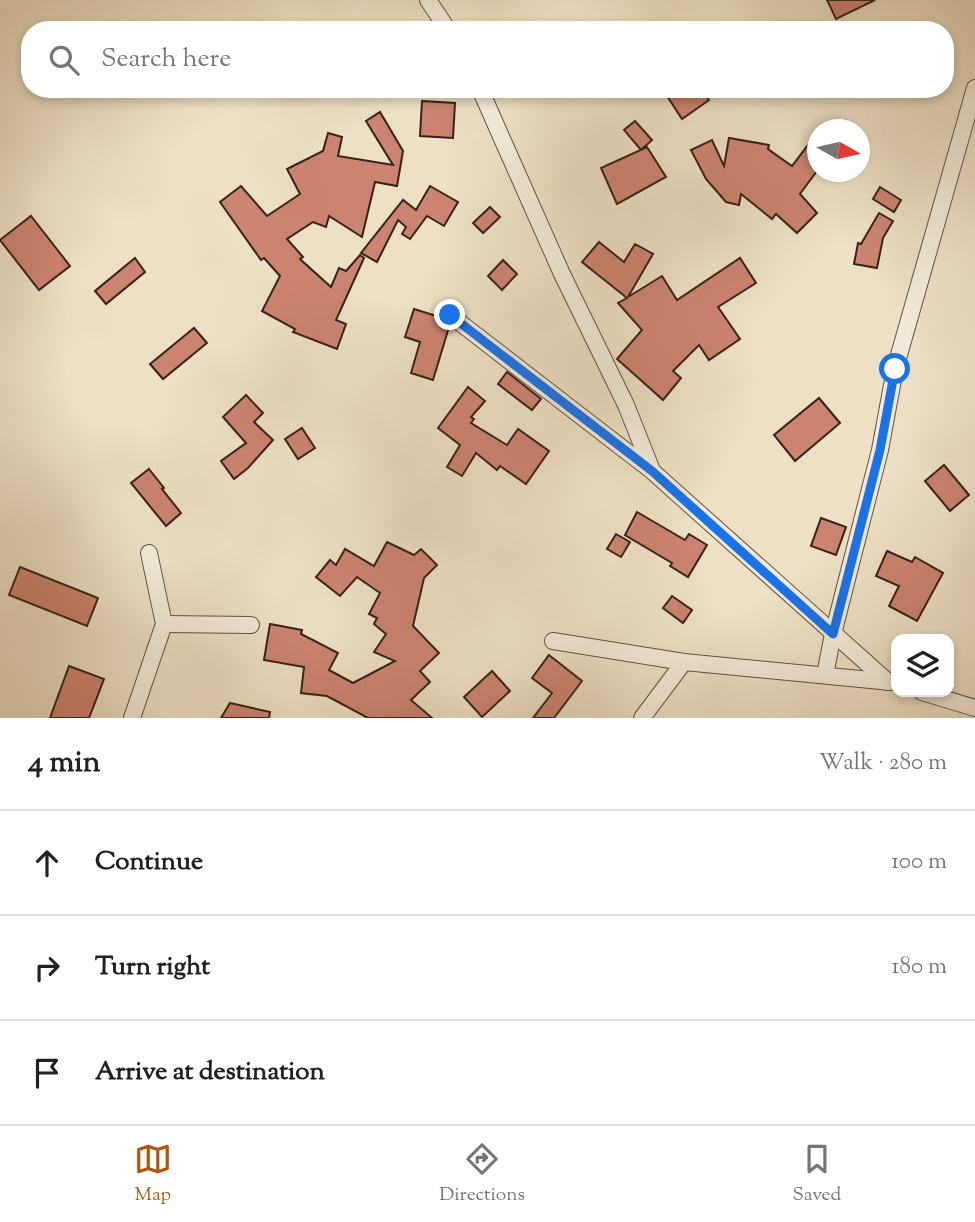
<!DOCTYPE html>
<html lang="en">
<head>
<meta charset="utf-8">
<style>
  :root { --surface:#fff; --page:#f2f2f2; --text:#202124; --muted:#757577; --line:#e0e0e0; --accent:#b45309 }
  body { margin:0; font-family:"Sorts Mill Goudy",serif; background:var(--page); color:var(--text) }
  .controls { position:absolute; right:21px; bottom:21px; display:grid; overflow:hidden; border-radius:14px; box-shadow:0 4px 10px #0003 }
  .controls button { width:63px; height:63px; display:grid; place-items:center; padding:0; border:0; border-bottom:2px solid var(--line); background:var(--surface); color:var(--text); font:35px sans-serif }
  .compass { position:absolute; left:807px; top:119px; width:63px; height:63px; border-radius:50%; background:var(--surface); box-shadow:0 4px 10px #0003; rotate:98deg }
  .stop { position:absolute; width:21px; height:21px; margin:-16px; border:5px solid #1a73e8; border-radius:50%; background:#fff }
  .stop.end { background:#1a73e8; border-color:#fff; box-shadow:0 2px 7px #0008 }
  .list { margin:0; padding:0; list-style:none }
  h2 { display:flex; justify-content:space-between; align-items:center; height:91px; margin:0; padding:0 28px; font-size:30px }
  h2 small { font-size:23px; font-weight:400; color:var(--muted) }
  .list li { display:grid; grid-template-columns:46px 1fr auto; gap:21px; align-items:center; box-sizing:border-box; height:105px; padding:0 28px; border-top:2px solid var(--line) }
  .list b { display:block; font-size:26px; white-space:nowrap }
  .list em { font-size:23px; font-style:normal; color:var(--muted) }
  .icon { flex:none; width:38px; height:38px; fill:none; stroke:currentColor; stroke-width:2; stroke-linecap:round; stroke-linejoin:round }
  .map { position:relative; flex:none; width:975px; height:718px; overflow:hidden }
  .search { position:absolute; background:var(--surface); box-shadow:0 4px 10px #0003; left:21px; right:21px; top:21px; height:77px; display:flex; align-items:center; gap:18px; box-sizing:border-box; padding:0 24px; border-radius:28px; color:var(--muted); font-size:26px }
  .sheet { height:406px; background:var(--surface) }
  nav { display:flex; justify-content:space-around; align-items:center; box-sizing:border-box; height:98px; border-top:2px solid var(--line); background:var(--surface); font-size:19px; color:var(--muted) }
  nav a { display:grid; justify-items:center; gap:4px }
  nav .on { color:var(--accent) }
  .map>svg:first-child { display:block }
</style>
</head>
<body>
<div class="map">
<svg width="975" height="718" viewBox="0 0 975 718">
  <rect width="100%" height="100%" fill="#ede0c4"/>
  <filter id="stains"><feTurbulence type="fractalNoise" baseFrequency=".00286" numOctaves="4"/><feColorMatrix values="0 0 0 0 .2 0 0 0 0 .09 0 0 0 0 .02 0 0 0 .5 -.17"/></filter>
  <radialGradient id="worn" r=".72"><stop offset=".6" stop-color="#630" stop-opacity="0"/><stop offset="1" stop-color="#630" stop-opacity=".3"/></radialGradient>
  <g fill="#cc8370" stroke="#37221a" stroke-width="2">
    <path d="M827,0H875L836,19Z"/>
    <path d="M676,89H701L709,100L682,119L667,96Z"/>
    <path d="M422,101L455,103L453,138L420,136Z"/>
    <path d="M380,112L403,151L397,186L375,182L362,237L329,216L326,227L313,222L287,239L303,257L300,259L331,287L339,268L346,271L360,255L364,258L336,320L346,324L337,349L293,332L295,329L262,311L280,276L264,258L261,260L220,202L241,186L267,216L300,194L287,169L323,151L328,133L342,137L338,156L393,165L366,121Z"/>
    <path d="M635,121L652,140L641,150L624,130Z"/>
    <path d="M817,133V171L800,194L817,213L797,233L776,214L772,219L741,194L739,205L726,202L706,179L691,150L712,140L724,166L729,138L769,145L768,149L792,166Z"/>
    <path d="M647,147L666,177L617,204L601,168Z"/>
    <path d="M430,186L458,202L444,226L427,216L410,239L402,234L406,227L398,220L377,262L361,253L403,200L416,210Z"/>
    <path d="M880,187L901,200L894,212L873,199Z"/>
    <path d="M490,207L500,217L483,233L473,223Z"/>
    <path d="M879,213L893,221L883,238L877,268L854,264L858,243L861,244Z"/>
    <path d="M31,216L70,266L39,290L0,240Z"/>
    <path d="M599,242L624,262L635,244L653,254L628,297L662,276L677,300L740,258L756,283L718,307L740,339L709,360L699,345L673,371L681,378L663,400L617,359L642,330L618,303L627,298L582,262Z"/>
    <path d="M135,258L145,272L106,304L95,291Z"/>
    <path d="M503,260L517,274L502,290L488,276Z"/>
    <path d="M414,309L440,317L449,327L433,380L411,373L420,342L405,337Z"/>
    <path d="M194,328L207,343L163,379L150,364Z"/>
    <path d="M507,372L541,399L532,410L498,384Z"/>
    <path d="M468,387L485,401L471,417L474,419L471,423L507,445L518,429L549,451L526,484L500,466L497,470L476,453L462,476L447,467L460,445L438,428Z"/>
    <path d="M246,395L263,413L254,422L273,440L248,468L234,479L221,461L246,443L223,417Z"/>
    <path d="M819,398L840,423L795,461L774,435Z"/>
    <path d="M302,428L315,448L298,459L285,439Z"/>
    <path d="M944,465L969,495L950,511L925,481Z"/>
    <path d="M149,469L164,488L162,489L181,513L166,526L131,483Z"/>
    <path d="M637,512L685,540L689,534L707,545L688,577L670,566L672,563L625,535Z"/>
    <path d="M821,518L846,527L836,555L811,546Z"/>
    <path d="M616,534L630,542L621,557L607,549Z"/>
    <path d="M387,542L414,555L421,549L437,565L424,578L413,626L439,653L420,671L430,682L411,700L432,718H368L327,696L301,693L304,667L264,660L270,624L302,630L301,634L338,653L329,670L353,683L395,661L374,652L386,634L374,624L377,618L369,614L380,593L357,577L340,596L316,577L330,560L336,565L345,549L374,566Z"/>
    <path d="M887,551L912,562L915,557L943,573L917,621L889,606L899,586L876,576Z"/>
    <path d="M20,567L98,598L87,626L9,595Z"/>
    <path d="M672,596L692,610L683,623L663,608Z"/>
    <path d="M549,655L582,681L554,718H533L552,693L532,678Z"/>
    <path d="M69,666L104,679L89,718H50Z"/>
    <path d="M492,671L510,691L482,717L464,697Z"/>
    <path d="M230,703L270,712L269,718H221Z"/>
  </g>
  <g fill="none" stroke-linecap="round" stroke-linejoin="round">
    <defs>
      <g id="street">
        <path d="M428,0L448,30"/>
        <path d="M480,89L562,274L626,405L651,468"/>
        <path d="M450,315L652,471L888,682"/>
        <path d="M164,624L251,625"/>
        <path d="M553,641L684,662L891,682"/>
        <path d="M825,675L833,634L880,450L895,369L975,88"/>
        <path d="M922,692L975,708"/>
        <path d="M132,718L164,624L149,553"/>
        <path d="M642,718L684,662"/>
      </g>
    </defs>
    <use href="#street" stroke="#645244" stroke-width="18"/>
    <use href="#street" stroke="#f3ebd9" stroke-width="16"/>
  </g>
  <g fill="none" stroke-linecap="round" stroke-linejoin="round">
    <path stroke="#1a73e8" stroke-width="9" d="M450,315L652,471L833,634L880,450L895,369"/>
  </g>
  <rect width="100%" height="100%" filter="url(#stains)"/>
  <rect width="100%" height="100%" fill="url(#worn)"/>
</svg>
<div class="controls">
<button><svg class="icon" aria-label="layers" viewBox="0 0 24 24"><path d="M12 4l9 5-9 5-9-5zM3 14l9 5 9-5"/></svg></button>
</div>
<svg class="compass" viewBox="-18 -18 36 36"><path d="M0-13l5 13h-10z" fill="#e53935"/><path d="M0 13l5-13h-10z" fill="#757577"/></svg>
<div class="stop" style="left:895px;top:369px"></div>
<div class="stop end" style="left:450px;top:315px"></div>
<div class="search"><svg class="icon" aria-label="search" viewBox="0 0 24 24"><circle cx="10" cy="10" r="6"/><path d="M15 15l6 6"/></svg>Search here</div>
</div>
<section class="sheet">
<h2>4 min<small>Walk · 280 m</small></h2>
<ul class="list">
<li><svg class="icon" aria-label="ahead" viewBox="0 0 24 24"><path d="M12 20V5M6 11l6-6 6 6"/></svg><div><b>Continue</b></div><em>100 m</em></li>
<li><svg class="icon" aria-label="right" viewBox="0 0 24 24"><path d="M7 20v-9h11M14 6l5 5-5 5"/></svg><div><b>Turn right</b></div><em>180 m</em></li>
<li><svg class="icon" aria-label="arrive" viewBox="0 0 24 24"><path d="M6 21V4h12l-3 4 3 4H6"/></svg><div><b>Arrive at destination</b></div></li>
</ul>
</section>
<nav>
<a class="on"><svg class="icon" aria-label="map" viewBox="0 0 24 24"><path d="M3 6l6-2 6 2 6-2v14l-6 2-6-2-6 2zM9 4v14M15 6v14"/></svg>Map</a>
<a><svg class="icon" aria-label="directions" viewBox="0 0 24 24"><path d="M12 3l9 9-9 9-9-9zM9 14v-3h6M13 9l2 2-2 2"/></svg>Directions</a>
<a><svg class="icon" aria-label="saved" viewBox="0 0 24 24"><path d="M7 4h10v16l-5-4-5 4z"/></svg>Saved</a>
</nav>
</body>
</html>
